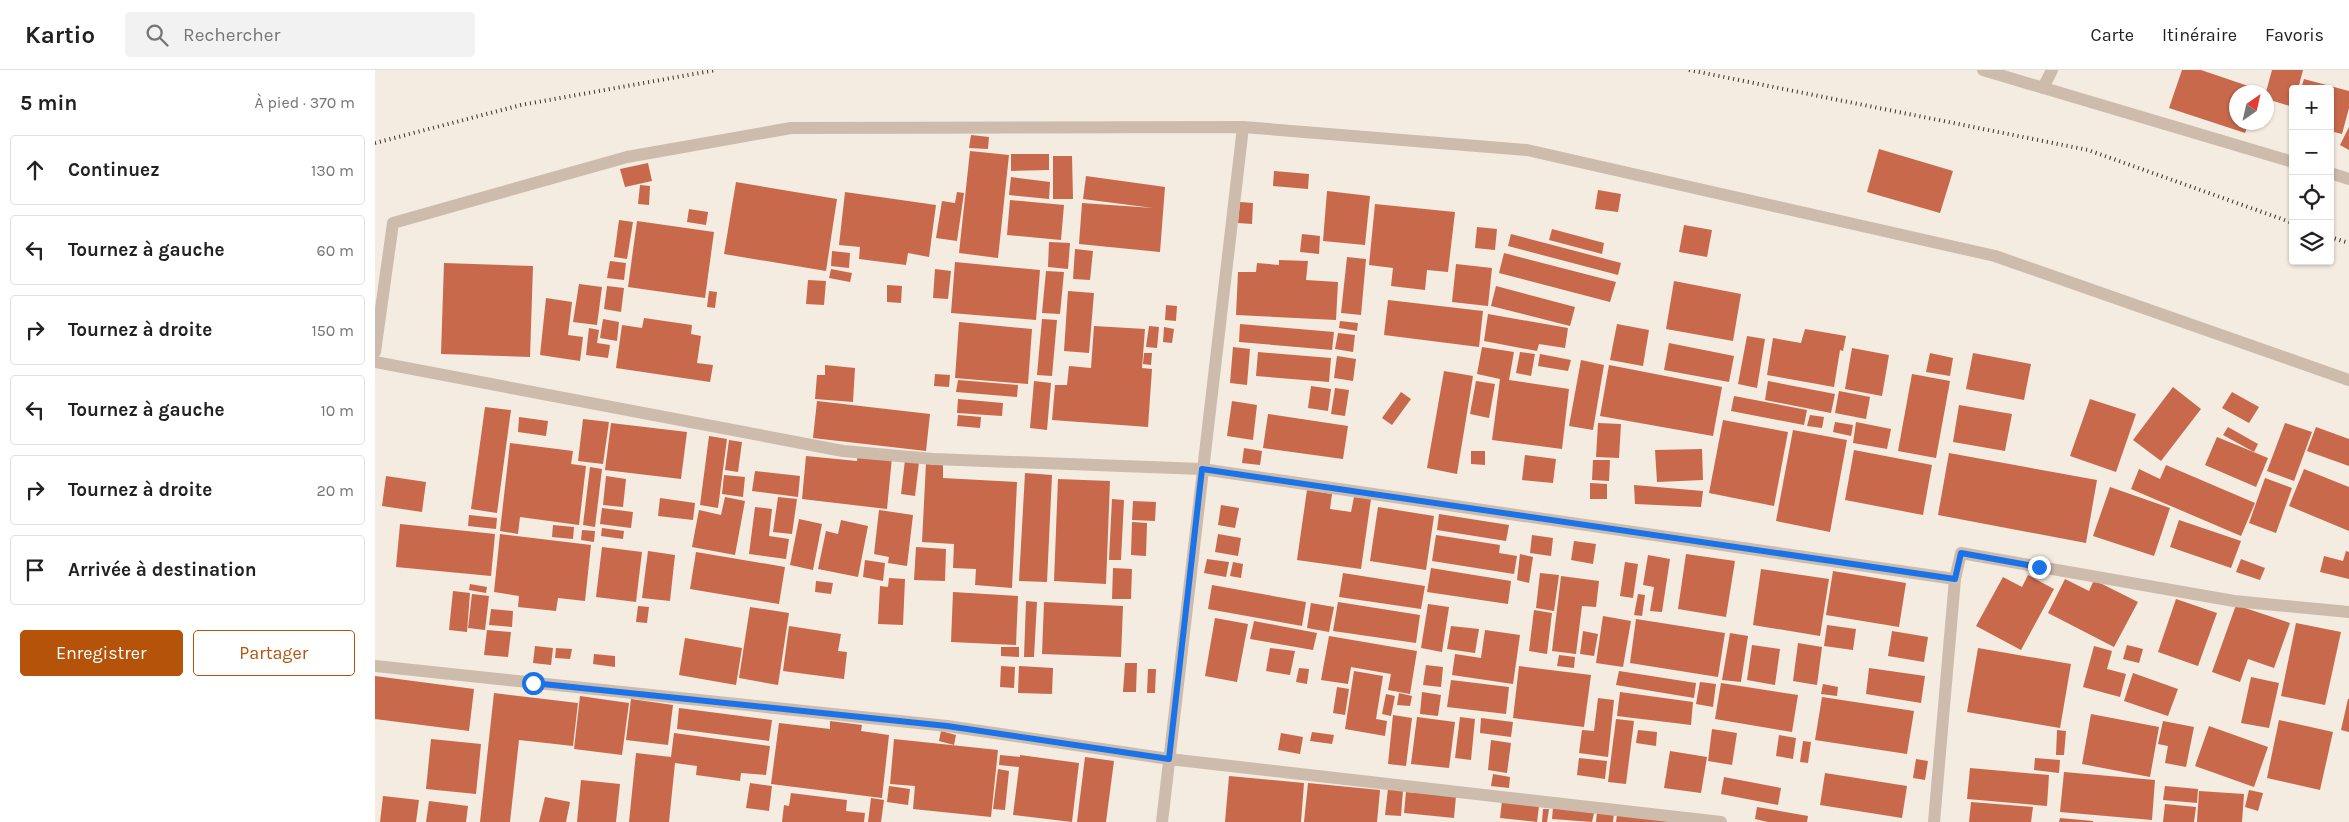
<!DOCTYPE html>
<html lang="fr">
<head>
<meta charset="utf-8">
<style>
  :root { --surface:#fff; --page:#f2f2f2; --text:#222; --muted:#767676; --line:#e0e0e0; --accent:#b45309 }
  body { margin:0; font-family:Karla,sans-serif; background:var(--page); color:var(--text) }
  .controls { position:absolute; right:15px; top:15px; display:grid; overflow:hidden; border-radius:5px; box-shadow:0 1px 4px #0004 }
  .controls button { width:45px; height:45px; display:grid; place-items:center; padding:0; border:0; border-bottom:1px solid var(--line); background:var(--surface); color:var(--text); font:25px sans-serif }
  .compass { position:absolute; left:1854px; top:15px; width:45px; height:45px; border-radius:50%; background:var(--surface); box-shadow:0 1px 4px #0004; rotate:34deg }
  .stop { position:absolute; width:15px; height:15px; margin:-11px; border:4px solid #1a73e8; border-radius:50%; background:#fff }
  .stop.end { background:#1a73e8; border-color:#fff; box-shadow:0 1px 5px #0008 }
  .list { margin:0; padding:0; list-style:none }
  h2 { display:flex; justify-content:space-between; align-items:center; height:65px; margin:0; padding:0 20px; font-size:21px }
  h2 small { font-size:16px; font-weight:400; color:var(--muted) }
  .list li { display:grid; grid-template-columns:32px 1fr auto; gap:15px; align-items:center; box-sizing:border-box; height:70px; margin:0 10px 10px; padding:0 10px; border:1px solid var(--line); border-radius:5px }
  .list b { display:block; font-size:19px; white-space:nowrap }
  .list em { font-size:16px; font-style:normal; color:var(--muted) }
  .actions { display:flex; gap:10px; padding:15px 20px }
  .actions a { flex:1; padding:11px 0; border:1px solid var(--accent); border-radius:5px; text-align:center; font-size:18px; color:var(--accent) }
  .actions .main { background:var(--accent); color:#fff }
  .icon { flex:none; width:28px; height:28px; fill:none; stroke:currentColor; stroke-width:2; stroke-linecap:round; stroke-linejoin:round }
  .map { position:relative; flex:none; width:1974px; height:752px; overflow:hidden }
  header { display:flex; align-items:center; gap:30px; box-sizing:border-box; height:70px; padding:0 25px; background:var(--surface); border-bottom:1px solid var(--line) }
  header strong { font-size:24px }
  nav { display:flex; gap:28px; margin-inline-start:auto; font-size:18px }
  .search { width:350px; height:45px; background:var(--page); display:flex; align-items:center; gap:12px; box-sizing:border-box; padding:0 18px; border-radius:5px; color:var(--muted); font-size:19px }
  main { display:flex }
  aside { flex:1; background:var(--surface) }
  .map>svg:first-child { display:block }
</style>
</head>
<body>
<header>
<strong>Kartio</strong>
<div class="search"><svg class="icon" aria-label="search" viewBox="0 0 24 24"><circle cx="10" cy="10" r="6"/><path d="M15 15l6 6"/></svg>Rechercher</div>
<nav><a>Carte</a><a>Itinéraire</a><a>Favoris</a></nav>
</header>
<main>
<aside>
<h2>5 min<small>À pied · 370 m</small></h2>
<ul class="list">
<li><svg class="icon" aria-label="ahead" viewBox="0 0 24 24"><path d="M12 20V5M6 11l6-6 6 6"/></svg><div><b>Continuez</b></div><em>130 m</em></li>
<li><svg class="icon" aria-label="left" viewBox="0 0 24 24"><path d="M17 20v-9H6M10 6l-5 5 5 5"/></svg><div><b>Tournez à gauche</b></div><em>60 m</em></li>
<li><svg class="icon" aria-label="right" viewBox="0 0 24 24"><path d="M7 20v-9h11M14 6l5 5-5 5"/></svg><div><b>Tournez à droite</b></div><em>150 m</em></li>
<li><svg class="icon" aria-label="left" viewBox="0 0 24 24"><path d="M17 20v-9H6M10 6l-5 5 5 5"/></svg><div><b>Tournez à gauche</b></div><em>10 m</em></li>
<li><svg class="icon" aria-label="right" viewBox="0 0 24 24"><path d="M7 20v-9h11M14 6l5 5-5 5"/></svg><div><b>Tournez à droite</b></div><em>20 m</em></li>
<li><svg class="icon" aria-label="arrive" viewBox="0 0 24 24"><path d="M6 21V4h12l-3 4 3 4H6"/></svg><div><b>Arrivée à destination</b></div></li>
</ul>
<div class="actions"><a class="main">Enregistrer</a><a>Partager</a></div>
</aside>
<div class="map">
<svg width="1974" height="752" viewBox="0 0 1974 752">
  <rect width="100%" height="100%" fill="#f4ebe1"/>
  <g fill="#c8694b">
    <path d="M1807,0H1826L1885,20L1884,22H1862V52H1874L1870,63L1794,38Z"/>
    <path d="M1897,0H1928L1923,19H1918V37L1892,29L1891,22Z"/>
    <path d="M1929,9L1974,21V38L1967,64L1955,61V19H1926Z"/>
    <path d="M1974,57V80L1965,75Z"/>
    <path d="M596,65L614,67L613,79L594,78Z"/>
    <path d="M1504,79L1578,101L1565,143L1492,122Z"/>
    <path d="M595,81L634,85L623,188L584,183Z"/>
    <path d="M636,84H674V100L636,101Z"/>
    <path d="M678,86H697L698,129H678Z"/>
    <path d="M273,93L277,111L250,117L245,99Z"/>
    <path d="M899,101L934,104L933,119L898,116Z"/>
    <path d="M711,106L790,117L785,182L704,174L707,133L778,138L708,129Z"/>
    <path d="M636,107L675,112L674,129L634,125Z"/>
    <path d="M361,112L462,129L451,201L349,184Z"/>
    <path d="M265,115L275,116L274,135L263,134Z"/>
    <path d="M1223,120L1246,124L1243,142L1220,139Z"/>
    <path d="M952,121L995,126L990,175L948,171Z"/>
    <path d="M470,122L561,135L554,187L533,183L531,195L484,189L485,177L464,175Z"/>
    <path d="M582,122L589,123L582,171L561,168L567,131L580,133Z"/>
    <path d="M635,130L689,135L686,170L632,165Z"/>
    <path d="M865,132L878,133L877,154L863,153Z"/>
    <path d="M1000,134L1080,142L1073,202L1052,200L1050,220L1016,216L1018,198L994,195Z"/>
    <path d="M314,139L333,142L331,155L312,152Z"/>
    <path d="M244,150L258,152L252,189L239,187Z"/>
    <path d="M262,151L339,162L330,228L253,217Z"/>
    <path d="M1309,155L1337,160L1332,187L1304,182Z"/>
    <path d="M1102,157L1122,159L1120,180L1100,178Z"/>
    <path d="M1177,159L1229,173L1227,184L1174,170Z"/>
    <path d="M927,164L945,166L944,184L925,182Z"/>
    <path d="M1136,164L1246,193L1243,205L1133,176Z"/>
    <path d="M674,172L695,173L693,199L673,197Z"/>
    <path d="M700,179L718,181L715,210L698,209Z"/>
    <path d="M457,181L475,183L474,198L456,196Z"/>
    <path d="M1129,183L1241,212L1235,232L1124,203Z"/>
    <path d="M972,187L991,189L986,245L966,243Z"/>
    <path d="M904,190L933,191L931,210L963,212L961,250L861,245L863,202H881L882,193L904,195Z"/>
    <path d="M235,191L251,193L249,210L232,208Z"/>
    <path d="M580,192L665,200L661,250L576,243Z"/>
    <path d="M69,193L158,196L155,287L66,284Z"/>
    <path d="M1081,194L1117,198L1113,236L1077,232Z"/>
    <path d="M456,199L477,203L475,212L454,208Z"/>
    <path d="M560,199L576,201L573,229L558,228Z"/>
    <path d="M671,201L689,202L685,244L667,243Z"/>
    <path d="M433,210L451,211L449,235L431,234Z"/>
    <path d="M1299,211L1366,224L1358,271L1291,259Z"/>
    <path d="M204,214L227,217L222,255L198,252Z"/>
    <path d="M512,215L527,216L526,233L512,232Z"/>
    <path d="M232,216L249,218L246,242L229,239Z"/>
    <path d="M1121,216L1200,237L1195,256L1116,236Z"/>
    <path d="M334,221L342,222L340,238L332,237Z"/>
    <path d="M693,221L719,223L714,283L689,281Z"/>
    <path d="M171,228L197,232L193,265L208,267L205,291L165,285Z"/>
    <path d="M1013,230L1108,241L1104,277L1009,265Z"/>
    <path d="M791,235L802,236L801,251L790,250Z"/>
    <path d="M1113,244L1193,258L1190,278L1164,274L1162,281L1109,271Z"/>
    <path d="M269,248L317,255L316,264L326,266L322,293L338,295L335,312L241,298L247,255L267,258Z"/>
    <path d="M228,249L244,252L242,271L225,268Z"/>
    <path d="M667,249L682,250L677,306L662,305Z"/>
    <path d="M965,251L983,253L982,261L964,258Z"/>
    <path d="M584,252L657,259L653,314L580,308Z"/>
    <path d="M865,254L959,262L957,280L864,272Z"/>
    <path d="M1242,254L1274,260L1268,296L1235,290Z"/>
    <path d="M719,256L770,259L767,298L777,299L773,357L677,350L680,315H692L694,296L716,298Z"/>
    <path d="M774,256L784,257L782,278L771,277Z"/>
    <path d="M789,257L799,259L797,273L788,272Z"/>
    <path d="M214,258L224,260L222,273L235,275L233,288L211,285Z"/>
    <path d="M1430,259L1471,266L1468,281L1465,280L1459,317L1392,305L1398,268L1426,273Z"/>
    <path d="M963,263L980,265L978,282L960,279Z"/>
    <path d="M1372,266L1390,269L1382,318L1363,314Z"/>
    <path d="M1294,273L1359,286L1354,312L1289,300Z"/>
    <path d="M858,277L875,279L872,315L855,313Z"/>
    <path d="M1107,277L1139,282L1134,310L1194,319L1187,379L1117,370L1125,309L1102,304Z"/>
    <path d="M1477,278L1514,285L1507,326L1470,319Z"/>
    <path d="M883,282L956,288L954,312L881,306Z"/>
    <path d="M1145,282L1160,284L1156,306L1141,303Z"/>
    <path d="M769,283H777L776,295L768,294Z"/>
    <path d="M1555,283L1578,288L1575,306L1551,302Z"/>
    <path d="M1598,283L1656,294L1649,330L1591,319Z"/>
    <path d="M1165,284L1196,290L1193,301L1163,296Z"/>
    <path d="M962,286L981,289L978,311L959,308Z"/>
    <path d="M1206,290L1229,295L1218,360L1194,356Z"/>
    <path d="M450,295L480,298L478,332L440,329L442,305H450Z"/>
    <path d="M1234,295L1347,317L1338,366L1225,346Z"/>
    <path d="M1069,301L1098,306L1082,404L1052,398Z"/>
    <path d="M560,304L575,305L574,317L559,316Z"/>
    <path d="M1537,304L1575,311L1561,388L1523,381Z"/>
    <path d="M583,310L643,315L642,327L581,322Z"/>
    <path d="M659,311L676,313L672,360L655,358Z"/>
    <path d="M1101,311L1120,314L1114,348L1095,344Z"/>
    <path d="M1393,311L1460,324L1456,343L1390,330Z"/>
    <path d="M936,316L956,319L953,341L933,338Z"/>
    <path d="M1798,317L1826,339L1786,391L1758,370Z"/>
    <path d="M960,318L974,320L970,346L956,344Z"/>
    <path d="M1464,321L1495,327L1491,349L1460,343Z"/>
    <path d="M1026,322L1036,329L1017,355L1007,348Z"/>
    <path d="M1857,322L1884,337L1874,353L1847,338Z"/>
    <path d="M1359,326L1432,340L1429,355L1356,341Z"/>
    <path d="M583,329L628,333L627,346L582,343Z"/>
    <path d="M1715,329L1761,344L1741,402L1695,386Z"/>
    <path d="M442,331L555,344L551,381L438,368Z"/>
    <path d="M857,331L882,335L878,370L852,366Z"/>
    <path d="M1584,335L1637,344L1630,381L1578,372Z"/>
    <path d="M110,337L136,340L122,443L96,439Z"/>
    <path d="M893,344L973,356L968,389L888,378Z"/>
    <path d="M583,345L606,347L605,358L582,356Z"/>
    <path d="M1435,345L1449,347L1447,358L1432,356Z"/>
    <path d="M144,347L173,351L171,366L143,362Z"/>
    <path d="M208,349L234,352L228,394L203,391Z"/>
    <path d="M1348,350L1413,362L1399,436L1334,423Z"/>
    <path d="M1460,352L1478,355L1476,366L1458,362Z"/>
    <path d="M1481,352L1516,359L1512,379L1478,373Z"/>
    <path d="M236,353L312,362L306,409L230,400Z"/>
    <path d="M1223,353L1246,354L1244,388L1221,387Z"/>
    <path d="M1910,353L1937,362L1919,411L1892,401Z"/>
    <path d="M1853,357L1883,374L1879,382L1848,365Z"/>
    <path d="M1941,357L1974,369V396L1932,381Z"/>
    <path d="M1418,360L1472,370L1455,462L1401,451Z"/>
    <path d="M334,366L352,369L343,438L325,435Z"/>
    <path d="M1842,367L1893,388L1881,417L1830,395Z"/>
    <path d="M354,370L367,372L363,402L350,400Z"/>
    <path d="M135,373L198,381L196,394L211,396L204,455L145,447L143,464L125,461Z"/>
    <path d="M869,378L887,381L885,395L867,393Z"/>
    <path d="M1327,379L1328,410L1282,412L1280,380Z"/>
    <path d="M1479,380L1557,395L1548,445L1470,430Z"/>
    <path d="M1096,381H1110V395L1096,394Z"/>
    <path d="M483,383L517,387L512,439L427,429L431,386L482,391Z"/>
    <path d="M1574,383L1722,410L1711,473L1563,445Z"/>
    <path d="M1150,385L1181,389L1178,413L1147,410Z"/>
    <path d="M530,390L544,392L540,426L526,424Z"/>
    <path d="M1218,390H1235L1234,411L1217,410Z"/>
    <path d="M551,393L568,394V408L642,412L637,518L600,515L601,499L578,498L579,474L547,472Z"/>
    <path d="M1791,395L1880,433L1866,466L1756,419L1764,399L1785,409Z"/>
    <path d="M215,397L227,399L220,457L208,455Z"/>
    <path d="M1929,399L1974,417V461L1914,436Z"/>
    <path d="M380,401L425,406L423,427L377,421Z"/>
    <path d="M650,403L677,405L672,512L644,511Z"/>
    <path d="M349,405L370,407L368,427L347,424Z"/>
    <path d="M11,406L51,412L47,442L7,436Z"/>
    <path d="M231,406L251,409L248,437L228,435Z"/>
    <path d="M1890,408L1917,418L1901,463L1874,453Z"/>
    <path d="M683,409L735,411L731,514L679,511Z"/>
    <path d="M1215,413L1232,414V429H1215Z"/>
    <path d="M1259,415L1328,421L1326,437L1260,434Z"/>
    <path d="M1735,417L1795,438L1779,486L1718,466Z"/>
    <path d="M932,420L957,424L955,439L976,442L979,427L996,429L986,499L922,490Z"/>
    <path d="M350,427L370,431L360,485L317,477L324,440L346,445Z"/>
    <path d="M403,427L422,429L417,464L398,462Z"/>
    <path d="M285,428L320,433L318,450L283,446Z"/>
    <path d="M737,429L749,430L746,490H734Z"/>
    <path d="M758,431L781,432L780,451L757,450Z"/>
    <path d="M846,435L864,438L860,458L843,455Z"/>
    <path d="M380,437L397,439L394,466L414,469L411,489L374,484Z"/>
    <path d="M1003,437L1059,446L1051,500L995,491Z"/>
    <path d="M227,438L258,442L256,458L225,454Z"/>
    <path d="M504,440L538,445L532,496L513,493L514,487L499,484Z"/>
    <path d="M1064,444L1134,455L1131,471L1062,460Z"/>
    <path d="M94,445L122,448L121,459L93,456Z"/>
    <path d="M424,449L447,454L438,500L415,495Z"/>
    <path d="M466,450L493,456L483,507L443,499L451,461L463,464Z"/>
    <path d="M1804,450L1866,471L1856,498L1795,477Z"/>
    <path d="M757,452L772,453L771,486L756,485Z"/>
    <path d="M25,454L120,464L116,506L21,497Z"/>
    <path d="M178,455L199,457L198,469L177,467Z"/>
    <path d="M227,458L249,461L248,469L226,466Z"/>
    <path d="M207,460L220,461L219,472L206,470Z"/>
    <path d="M125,464L216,475L210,531L183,528L181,541L143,537L144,526L119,522Z"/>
    <path d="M843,464L866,468L863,486L840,482Z"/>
    <path d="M1061,465L1125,475L1124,483L1142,486L1139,504L1057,491Z"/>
    <path d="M1157,465L1178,468L1176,486L1155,483Z"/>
    <path d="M1199,471L1221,474L1218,494L1196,490Z"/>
    <path d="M227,477L267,482L261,532L221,527Z"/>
    <path d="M541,477L571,479L570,511L539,510Z"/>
    <path d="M273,481L300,485L295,531L267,528Z"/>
    <path d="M1971,481L1974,482V509L1945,502L1949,486L1968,491Z"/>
    <path d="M321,482L410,497L404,534L315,519Z"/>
    <path d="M1145,484L1158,487L1154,513L1142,510Z"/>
    <path d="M1311,484L1360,491L1351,547L1303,539Z"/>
    <path d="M1273,485L1295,489L1287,542L1275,541L1279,517L1268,515Z"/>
    <path d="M832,489L854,492L851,507L829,503Z"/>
    <path d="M1866,489L1890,498L1885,510L1861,502Z"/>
    <path d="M490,490L510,493L508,511L488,507Z"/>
    <path d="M858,492L868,494L866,508L855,506Z"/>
    <path d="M1250,492L1263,494L1258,528L1245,526Z"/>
    <path d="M738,498L757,499L756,529H737Z"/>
    <path d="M1056,498L1136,511L1133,534L1052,522Z"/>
    <path d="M1386,499L1454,509L1445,566L1378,555Z"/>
    <path d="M1458,501L1531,513L1524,557L1451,545Z"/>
    <path d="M968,503L1050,516L1046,539L964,527Z"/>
    <path d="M1165,503L1184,505L1179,541L1161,538Z"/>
    <path d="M1653,505L1679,519L1646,580L1601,556L1628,507L1647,517Z"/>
    <path d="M1186,506L1224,511L1221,537L1207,536L1201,584L1177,581Z"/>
    <path d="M514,508L530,509L528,555L503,554L505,516L513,517Z"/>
    <path d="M1690,509L1714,521L1719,510L1763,532L1739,577L1673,543Z"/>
    <path d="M441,511L458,513L456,524L440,522Z"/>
    <path d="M95,514L112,517L111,523L94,520Z"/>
    <path d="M837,515L931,532L927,556L833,539Z"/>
    <path d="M78,521L95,523L92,562L74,560Z"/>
    <path d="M578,522L643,526L641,575L576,572Z"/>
    <path d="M97,524L114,526L110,560L93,558Z"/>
    <path d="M1263,524L1270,525L1267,546L1259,545Z"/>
    <path d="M1801,529L1842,543L1823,596L1783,582Z"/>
    <path d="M651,531L662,532L659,587H649Z"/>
    <path d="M669,532L748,536L746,587L667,584Z"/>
    <path d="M963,532L1045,545L1041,573L958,561Z"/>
    <path d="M936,533L959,537L954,562L932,558Z"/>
    <path d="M1053,534L1074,537L1067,582L1046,578Z"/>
    <path d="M1861,535L1915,553L1899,598L1873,589L1865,612L1837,602Z"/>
    <path d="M263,536L274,537L272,553L261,552Z"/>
    <path d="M375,537L414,543L403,615L364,608Z"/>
    <path d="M116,539L138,541L137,557L114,555Z"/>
    <path d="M1159,540L1177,543L1172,584L1154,581Z"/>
    <path d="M1228,546L1256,551L1248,597L1221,593Z"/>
    <path d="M840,548L873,554L862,612L830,606Z"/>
    <path d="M1261,549L1350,563L1343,607L1255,593Z"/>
    <path d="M879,551L942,563L938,580L875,569Z"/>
    <path d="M1921,553L1966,562L1950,635L1906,626Z"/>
    <path d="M1452,555L1481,559L1478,580L1449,576Z"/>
    <path d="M414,556L466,564L463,581L472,582L469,609L408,601Z"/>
    <path d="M1076,556L1104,559L1100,583L1072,579Z"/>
    <path d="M112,560L136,562L133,587L109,585Z"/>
    <path d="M1110,560L1145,565L1138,614L1077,605L1080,584L1106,588Z"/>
    <path d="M1208,561L1223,564L1219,586L1205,584Z"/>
    <path d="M1517,561L1553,567L1549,592L1513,586Z"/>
    <path d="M1355,563L1373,566L1366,612L1347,610Z"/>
    <path d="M954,566L1042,581L1035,624L1013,620L1016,604L976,597L973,614L946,610Z"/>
    <path d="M310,568L367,578L361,615L304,605Z"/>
    <path d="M1423,573L1447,577L1442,615L1418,611Z"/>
    <path d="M1377,575L1405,579L1400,615L1372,610Z"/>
    <path d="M1752,575L1768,579L1764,593L1748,589Z"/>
    <path d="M160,576L178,578L176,595L158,593Z"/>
    <path d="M1719,576L1737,581L1732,599L1751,604L1745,627L1708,617Z"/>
    <path d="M626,577H644V587L626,586Z"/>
    <path d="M181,578L197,579L195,589L180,588Z"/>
    <path d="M895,578L920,581L915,605L891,601Z"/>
    <path d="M1603,578L1696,594L1685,658L1592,642Z"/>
    <path d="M219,584L240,586V597L218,594Z"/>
    <path d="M1184,585L1200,587L1199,598L1182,596Z"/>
    <path d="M750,593H762L761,622H748Z"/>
    <path d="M1051,595L1068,597L1066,617L1048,615Z"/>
    <path d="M626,596L640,597L639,618L625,617Z"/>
    <path d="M644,596L678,598L677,624L643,623Z"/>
    <path d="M1144,596L1216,605L1209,657L1138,648Z"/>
    <path d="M924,598L934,599L932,614L921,612Z"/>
    <path d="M1494,598L1550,606L1546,633L1491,624Z"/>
    <path d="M773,599H781L780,623H772Z"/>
    <path d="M979,601L1008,606L1001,649L1012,651L1010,666L970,659Z"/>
    <path d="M1244,601L1321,613L1319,628L1241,615Z"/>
    <path d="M1758,603L1803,619L1793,646L1749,631Z"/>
    <path d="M0,606L99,619L94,661L0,649Z"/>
    <path d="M1876,607L1904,613L1894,658L1866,653Z"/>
    <path d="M1076,610L1134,617L1131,644L1072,637Z"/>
    <path d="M1325,612L1341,614L1338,637L1321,634Z"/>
    <path d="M1346,613L1423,625L1417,662L1340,649Z"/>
    <path d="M1448,614L1463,617L1462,626L1446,624Z"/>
    <path d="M962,617L974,619L970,645L958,643Z"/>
    <path d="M1047,622L1066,625L1063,646L1045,644Z"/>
    <path d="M1245,622L1318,632L1316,655L1242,646Z"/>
    <path d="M119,623L203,633L198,676L144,670L135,752H105Z"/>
    <path d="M1024,623L1037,626L1035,636L1022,635Z"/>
    <path d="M1011,624L1020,626L1016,646L1007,644Z"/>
    <path d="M205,626L254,633L247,685L199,679Z"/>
    <path d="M1447,627L1539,641L1532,684L1440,670Z"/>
    <path d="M1223,628L1239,630L1233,687L1204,683L1207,660L1219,661Z"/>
    <path d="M256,629L298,635L293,675L251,670Z"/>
    <path d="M1973,629H1974V662L1966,660Z"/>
    <path d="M304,638L397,650L394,671L302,659Z"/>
    <path d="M1716,644L1784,657L1775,707L1707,694Z"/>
    <path d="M1018,645L1037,648L1031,696L1013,694Z"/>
    <path d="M1042,647L1080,652L1074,698L1036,694Z"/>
    <path d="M1085,647L1100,649L1096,690L1080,688Z"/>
    <path d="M1106,648L1138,652L1136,667L1105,663Z"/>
    <path d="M1241,649L1259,651L1251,714L1233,712Z"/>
    <path d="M1904,650L1958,662L1945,720L1892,708Z"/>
    <path d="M455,651L487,655L486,661L514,665L507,728L396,714L404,653L455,659Z"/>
    <path d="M1788,651L1819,657L1811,697L1790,693L1793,676L1783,674Z"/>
    <path d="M1834,656L1893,677L1879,717L1820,696Z"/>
    <path d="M1337,659L1362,663L1357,695L1333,691Z"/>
    <path d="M1263,660L1282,662L1281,676L1261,673Z"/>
    <path d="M1682,660L1691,661L1689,685H1681Z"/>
    <path d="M566,661L581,665L579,675L564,671Z"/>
    <path d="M937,662L959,665L957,674L935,671Z"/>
    <path d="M299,663L395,676L391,705L366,703L365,711L321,705L322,696L300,693L294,752H254L261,683L296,687Z"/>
    <path d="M906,663L928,667L925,684L903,680Z"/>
    <path d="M1404,665L1421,668L1418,689L1401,686Z"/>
    <path d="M56,669L106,674L101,724L51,719Z"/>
    <path d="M519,669L623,680L616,747L538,739L540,716L515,714Z"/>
    <path d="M1116,670L1136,673L1132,703L1113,700Z"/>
    <path d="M1428,671L1436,672L1433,693L1425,692Z"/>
    <path d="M1295,681L1332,687L1326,723L1289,718Z"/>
    <path d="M625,685L645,687V685L704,693L697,752L638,745L644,697L624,695Z"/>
    <path d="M710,687L739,691L731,752H702Z"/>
    <path d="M1204,688L1232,691L1230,709L1202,705Z"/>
    <path d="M1660,688L1685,690L1684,703L1659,700Z"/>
    <path d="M1541,689L1553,691L1550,710L1538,708Z"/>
    <path d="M1595,698L1674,705L1672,736L1592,729Z"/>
    <path d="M623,699L634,701L630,740L618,739Z"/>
    <path d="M1689,702L1780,710L1777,750L1685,742Z"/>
    <path d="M1450,703L1532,716L1527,748L1445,735Z"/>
    <path d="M1118,704L1135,707L1134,718L1116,716Z"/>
    <path d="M854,706L929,713L926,752H850Z"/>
    <path d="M1349,707L1406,718L1403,735L1346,724Z"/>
    <path d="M206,710L245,714L241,752H202Z"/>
    <path d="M375,713L397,716L394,741L371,738Z"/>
    <path d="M933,713L1005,720L1002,752H929Z"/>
    <path d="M514,716L535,719L533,735L512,732Z"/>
    <path d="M1790,716L1823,719L1822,733L1788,730Z"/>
    <path d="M1013,719L1028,720L1026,746L1010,745Z"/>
    <path d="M1874,720L1888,723L1883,741L1870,737Z"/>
    <path d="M1824,721L1869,724L1867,752H1822Z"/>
    <path d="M1031,722L1081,726L1079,748L1029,743Z"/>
    <path d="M416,723L472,730L471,741L490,743L489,752H407L409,735L414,736Z"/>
    <path d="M8,726L44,730L41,752H5Z"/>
    <path d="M170,727L195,732L191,752H164Z"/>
    <path d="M496,728L509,730L506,752H493Z"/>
    <path d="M54,731L93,736L91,752H51Z"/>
    <path d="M1127,731L1164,736L1162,752L1125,748Z"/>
    <path d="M1596,732L1658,737L1656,752H1594Z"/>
    <path d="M1790,734L1821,737L1819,752H1788Z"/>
    <path d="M1382,737L1433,746L1432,752H1393L1380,749Z"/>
    <path d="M1178,738L1219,743L1217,752L1177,749Z"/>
    <path d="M1168,739H1174L1172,752H1167Z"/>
    <path d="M1222,742L1239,743L1238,752H1221Z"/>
    <path d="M1242,745L1306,752H1241Z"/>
    <path d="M1685,748L1718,751V752H1684Z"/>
  </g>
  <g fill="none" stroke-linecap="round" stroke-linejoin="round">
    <path stroke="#cdbbac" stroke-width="12" d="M0,596L572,656L794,689"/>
    <g stroke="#cdbbac" stroke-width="12">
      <path d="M1608,0L1918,92"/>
      <path d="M1668,18L1677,0"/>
      <path d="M1955,103L1974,109"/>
      <path d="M0,282L18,153L252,87L416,58L868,57L1152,80L1620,186L1974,310"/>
      <path d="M0,292L468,381L558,389L827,399L1580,509L1586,483L1859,531L1974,542"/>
      <path d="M794,689L1346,752"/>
      <path d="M787,752L868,57"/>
      <path d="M1559,752L1580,509"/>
    </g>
    <g stroke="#3b302b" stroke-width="4" stroke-dasharray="1 4" stroke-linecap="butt">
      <path d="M1314,0L1713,80L1918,153"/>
      <path d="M0,73L146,35L341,0"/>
      <path d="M1955,167L1974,173"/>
    </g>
  </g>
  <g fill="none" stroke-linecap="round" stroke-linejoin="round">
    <path stroke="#1a73e8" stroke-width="6" d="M158,613L572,656L794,689L827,399L1580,509L1586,483L1664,497"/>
  </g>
</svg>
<div class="controls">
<button>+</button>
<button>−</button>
<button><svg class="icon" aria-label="locate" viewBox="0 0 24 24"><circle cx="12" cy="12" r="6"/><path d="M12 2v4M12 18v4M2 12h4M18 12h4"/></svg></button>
<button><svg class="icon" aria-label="layers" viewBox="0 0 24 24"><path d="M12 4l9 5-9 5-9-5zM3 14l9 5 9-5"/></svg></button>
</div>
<svg class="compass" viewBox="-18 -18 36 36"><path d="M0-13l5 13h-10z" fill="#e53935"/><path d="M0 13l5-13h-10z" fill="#767676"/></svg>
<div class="stop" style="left:158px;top:613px"></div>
<div class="stop end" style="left:1664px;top:497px"></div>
</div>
</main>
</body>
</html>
